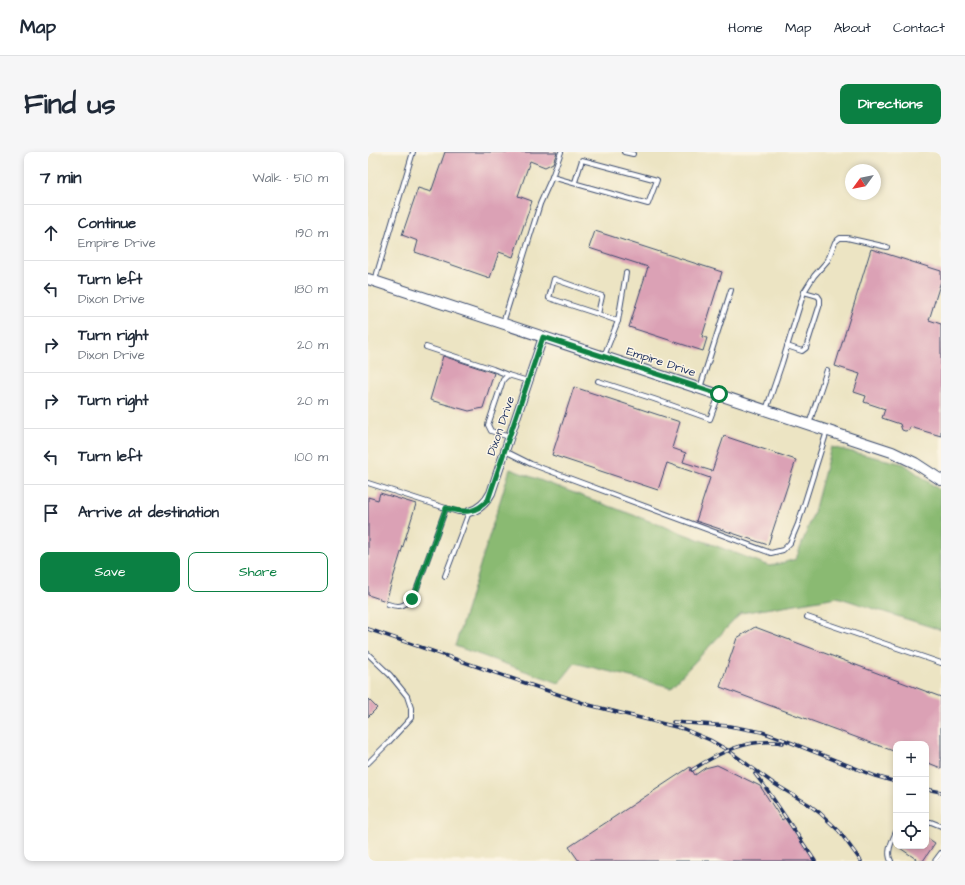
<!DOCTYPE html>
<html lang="en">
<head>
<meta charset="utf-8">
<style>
  :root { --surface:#fff; --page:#f6f6f7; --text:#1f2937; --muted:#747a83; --line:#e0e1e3; --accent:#0b8043 }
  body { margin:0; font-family:"Architects Daughter",sans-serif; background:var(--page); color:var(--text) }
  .controls { position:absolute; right:12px; bottom:12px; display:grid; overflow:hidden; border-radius:8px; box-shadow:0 2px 6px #0003 }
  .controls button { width:36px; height:36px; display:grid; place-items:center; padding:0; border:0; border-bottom:1px solid var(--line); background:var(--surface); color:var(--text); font:20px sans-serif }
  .compass { position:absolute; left:477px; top:12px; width:36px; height:36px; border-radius:50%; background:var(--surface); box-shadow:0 2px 6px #0003; rotate:237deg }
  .stop { position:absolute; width:12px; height:12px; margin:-9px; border:3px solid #0b8043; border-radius:50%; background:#fff }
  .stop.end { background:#0b8043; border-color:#fff; box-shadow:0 1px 4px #0008 }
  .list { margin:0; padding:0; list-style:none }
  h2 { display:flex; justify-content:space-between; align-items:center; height:52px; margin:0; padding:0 16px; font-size:17px }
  h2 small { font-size:13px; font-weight:400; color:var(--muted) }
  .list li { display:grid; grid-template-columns:26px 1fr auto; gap:12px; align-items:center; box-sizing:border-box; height:56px; padding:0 16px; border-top:1px solid var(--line) }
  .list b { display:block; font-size:15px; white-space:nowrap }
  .list p { margin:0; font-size:13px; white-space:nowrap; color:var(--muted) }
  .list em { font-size:13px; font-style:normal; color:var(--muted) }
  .actions { display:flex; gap:8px; padding:12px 16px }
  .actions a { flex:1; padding:9px 0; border:1px solid var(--accent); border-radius:8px; text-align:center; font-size:14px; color:var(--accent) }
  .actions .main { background:var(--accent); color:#fff }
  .icon { flex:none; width:22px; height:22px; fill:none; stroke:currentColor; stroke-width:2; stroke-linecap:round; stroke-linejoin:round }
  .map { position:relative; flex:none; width:573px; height:709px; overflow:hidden; border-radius:8px }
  header { display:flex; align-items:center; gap:24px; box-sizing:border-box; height:56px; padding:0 20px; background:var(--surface); border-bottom:1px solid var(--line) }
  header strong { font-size:19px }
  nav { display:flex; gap:22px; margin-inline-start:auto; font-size:14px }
  .intro { display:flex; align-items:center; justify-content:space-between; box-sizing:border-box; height:96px; padding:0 24px }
  h1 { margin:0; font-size:28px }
  .button { padding:10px 18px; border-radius:8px; background:var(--accent); color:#fff; font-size:14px; font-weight:700 }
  main { display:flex; gap:24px; padding:0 24px }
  aside { flex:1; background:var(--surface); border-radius:8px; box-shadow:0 2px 6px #0003 }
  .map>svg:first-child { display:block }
</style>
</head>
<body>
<header>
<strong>Map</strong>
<nav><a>Home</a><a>Map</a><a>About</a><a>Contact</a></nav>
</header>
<div class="intro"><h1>Find us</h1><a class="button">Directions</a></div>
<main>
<aside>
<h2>7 min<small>Walk · 510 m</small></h2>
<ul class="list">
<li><svg class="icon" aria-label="ahead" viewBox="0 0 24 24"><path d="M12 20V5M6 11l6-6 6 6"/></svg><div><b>Continue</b><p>Empire Drive</p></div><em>190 m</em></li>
<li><svg class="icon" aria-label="left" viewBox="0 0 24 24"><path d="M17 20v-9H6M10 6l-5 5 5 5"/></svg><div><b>Turn left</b><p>Dixon Drive</p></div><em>180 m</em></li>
<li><svg class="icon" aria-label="right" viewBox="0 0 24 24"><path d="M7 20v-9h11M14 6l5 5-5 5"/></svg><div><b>Turn right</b><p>Dixon Drive</p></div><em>20 m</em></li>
<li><svg class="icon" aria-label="right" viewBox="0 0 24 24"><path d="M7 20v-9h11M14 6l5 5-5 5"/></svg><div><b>Turn right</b></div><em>20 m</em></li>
<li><svg class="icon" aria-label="left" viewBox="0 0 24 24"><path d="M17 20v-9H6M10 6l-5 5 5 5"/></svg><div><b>Turn left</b></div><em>100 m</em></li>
<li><svg class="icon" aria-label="arrive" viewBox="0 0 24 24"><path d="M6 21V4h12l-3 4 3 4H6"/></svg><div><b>Arrive at destination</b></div></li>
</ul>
<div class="actions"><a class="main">Save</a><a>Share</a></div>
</aside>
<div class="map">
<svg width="573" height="709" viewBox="0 0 573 709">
  <rect width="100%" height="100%" fill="#fcf5e5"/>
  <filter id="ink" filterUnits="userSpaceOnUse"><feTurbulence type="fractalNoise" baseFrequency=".025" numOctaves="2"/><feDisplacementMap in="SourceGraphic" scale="8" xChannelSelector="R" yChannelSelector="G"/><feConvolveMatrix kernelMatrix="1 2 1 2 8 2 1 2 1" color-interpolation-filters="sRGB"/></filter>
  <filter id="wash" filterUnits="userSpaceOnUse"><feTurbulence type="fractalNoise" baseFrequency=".012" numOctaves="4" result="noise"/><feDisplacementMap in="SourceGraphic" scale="16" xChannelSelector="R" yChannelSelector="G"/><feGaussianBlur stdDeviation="0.9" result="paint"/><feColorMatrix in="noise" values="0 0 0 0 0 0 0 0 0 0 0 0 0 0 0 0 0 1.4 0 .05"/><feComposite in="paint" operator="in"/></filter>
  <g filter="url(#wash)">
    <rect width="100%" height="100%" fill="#ece4c3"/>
    <path fill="#8aba72" stroke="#527468" d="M463,295L536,312L573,339V478L469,445L373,461L303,535L207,511L191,531L87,494L142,317L402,414L428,407L446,360Z"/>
    <g id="blocks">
      <g fill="#dba1b5">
        <path d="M77,0H189L185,11L177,15L162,9L150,44L164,49L145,105L131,100L122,126L47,100L50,89L34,83L50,36L63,40Z"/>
        <path d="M227,79L354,120L334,185L339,186L335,199L261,175L280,115L221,96Z"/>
        <path d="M503,97L573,119V129L561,168L573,172V284L542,275L541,278L537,279L534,278L532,272L514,266L517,257L496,250L498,244L486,240L492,222L467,214Z"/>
        <path d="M75,204L126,221L115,256L101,259L62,248Z"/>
        <path d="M206,235L312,270L304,296L318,301L315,310L344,319L356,284L428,308L400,393L328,369L342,326L299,311L290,338L184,303Z"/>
        <path d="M12,341L48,352L18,449L0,443V345L10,348Z"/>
        <path d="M387,475L573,545V616L558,610V592H528V600L352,535L369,486Z"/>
        <path d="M0,547L9,556L0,565Z"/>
        <path d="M349,613L392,634L414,668L417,666L446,709H211L201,695L322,615L327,623L337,616Z"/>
        <path d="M558,685L567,691L555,709H551L529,694H558Z"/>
      </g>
    </g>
  </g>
  <g filter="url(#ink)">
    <use href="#blocks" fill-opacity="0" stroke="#3a4a6d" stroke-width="1"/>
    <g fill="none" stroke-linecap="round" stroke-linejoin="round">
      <defs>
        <g id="service">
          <path d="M256,0L265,2"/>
          <path d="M184,25L280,52L289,28L214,8L207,30"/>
          <path d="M7,128L45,0"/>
          <path d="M230,162L234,144L186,127L181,146L230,162L250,169"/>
          <path d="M135,171L172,52L184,25L193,0"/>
          <path d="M419,194L434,199L438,196L452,152V147L450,144L436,140"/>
          <path d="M58,195L125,217L140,223"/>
          <path d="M236,204L250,169L258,121"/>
          <path d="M230,229L286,247L342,267L351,243"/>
          <path d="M332,236L363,138"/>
          <path d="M398,258L414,211L436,140L446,124L460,108L467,90L472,86H479L519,95"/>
          <path d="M441,272L459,218"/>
          <path d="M141,285L123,279L120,273L135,228L140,223L160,229"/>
          <path d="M137,299L163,312L403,401L415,398L422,391L430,372L459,279"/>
          <path d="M0,331L90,360H101L77,424"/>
          <path d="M20,452C23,453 27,454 30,454C39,454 44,445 48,439L78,356"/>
          <path d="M439,465L573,511"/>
          <path d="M0,502L22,523L39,544L43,556V566L20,591L0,611"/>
          <path d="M558,670H563L573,674"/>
          <path d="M523,709C518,700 524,689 528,680"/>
          <path d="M567,709L573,701"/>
        </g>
        <path id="minor" d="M101,360C112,357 118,351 123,341L175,185"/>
        <path id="tertiary" d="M0,127L524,300L547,311L573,328"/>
      </defs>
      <use href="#service" stroke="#3a4a6d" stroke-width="6"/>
      <use href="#minor" stroke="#3a4a6d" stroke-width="10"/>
      <use href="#tertiary" stroke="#3a4a6d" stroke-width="12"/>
      <use href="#service" stroke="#fff" stroke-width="4"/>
      <use href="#minor" stroke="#fff" stroke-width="8"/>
      <use href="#tertiary" stroke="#fff" stroke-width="10"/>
      <defs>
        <g id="rail">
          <path d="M0,477L221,553L316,577L342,588L361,599L405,631L440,652L452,661L471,679L493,709"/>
          <path d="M305,570L361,574L394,580L419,589L507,624L528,630"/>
          <path d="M324,618C350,601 382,585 415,591"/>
          <path d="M387,622L400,639L447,709"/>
          <path d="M558,637L573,640"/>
        </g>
      </defs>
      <use href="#rail" stroke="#1b2f5e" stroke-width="3.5"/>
      <use href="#rail" stroke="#fcf5e5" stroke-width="2" stroke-dasharray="6" stroke-linecap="butt"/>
    </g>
  </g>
  <g fill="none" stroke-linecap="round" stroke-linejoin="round" filter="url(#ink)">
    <path stroke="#0b8043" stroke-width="5" d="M44,447L48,439L78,356C96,361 107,362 120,348L175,185L351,242"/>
  </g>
  <g text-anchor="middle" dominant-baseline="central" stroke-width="3" stroke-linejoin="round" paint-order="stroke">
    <g font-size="12" fill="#1b2f5e" stroke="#fcf5e5">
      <text transform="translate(293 210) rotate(18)">Empire Drive</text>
      <text transform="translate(133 274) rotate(-71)">Dixon Drive</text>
    </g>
  </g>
</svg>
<div class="controls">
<button>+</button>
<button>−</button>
<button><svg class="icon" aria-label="locate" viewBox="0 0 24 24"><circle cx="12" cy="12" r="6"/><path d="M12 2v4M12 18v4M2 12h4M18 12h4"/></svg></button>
</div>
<svg class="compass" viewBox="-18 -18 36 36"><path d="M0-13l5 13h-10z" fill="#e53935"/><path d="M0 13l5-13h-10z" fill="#747a83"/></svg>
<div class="stop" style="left:351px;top:242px"></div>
<div class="stop end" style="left:44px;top:447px"></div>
</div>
</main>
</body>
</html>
